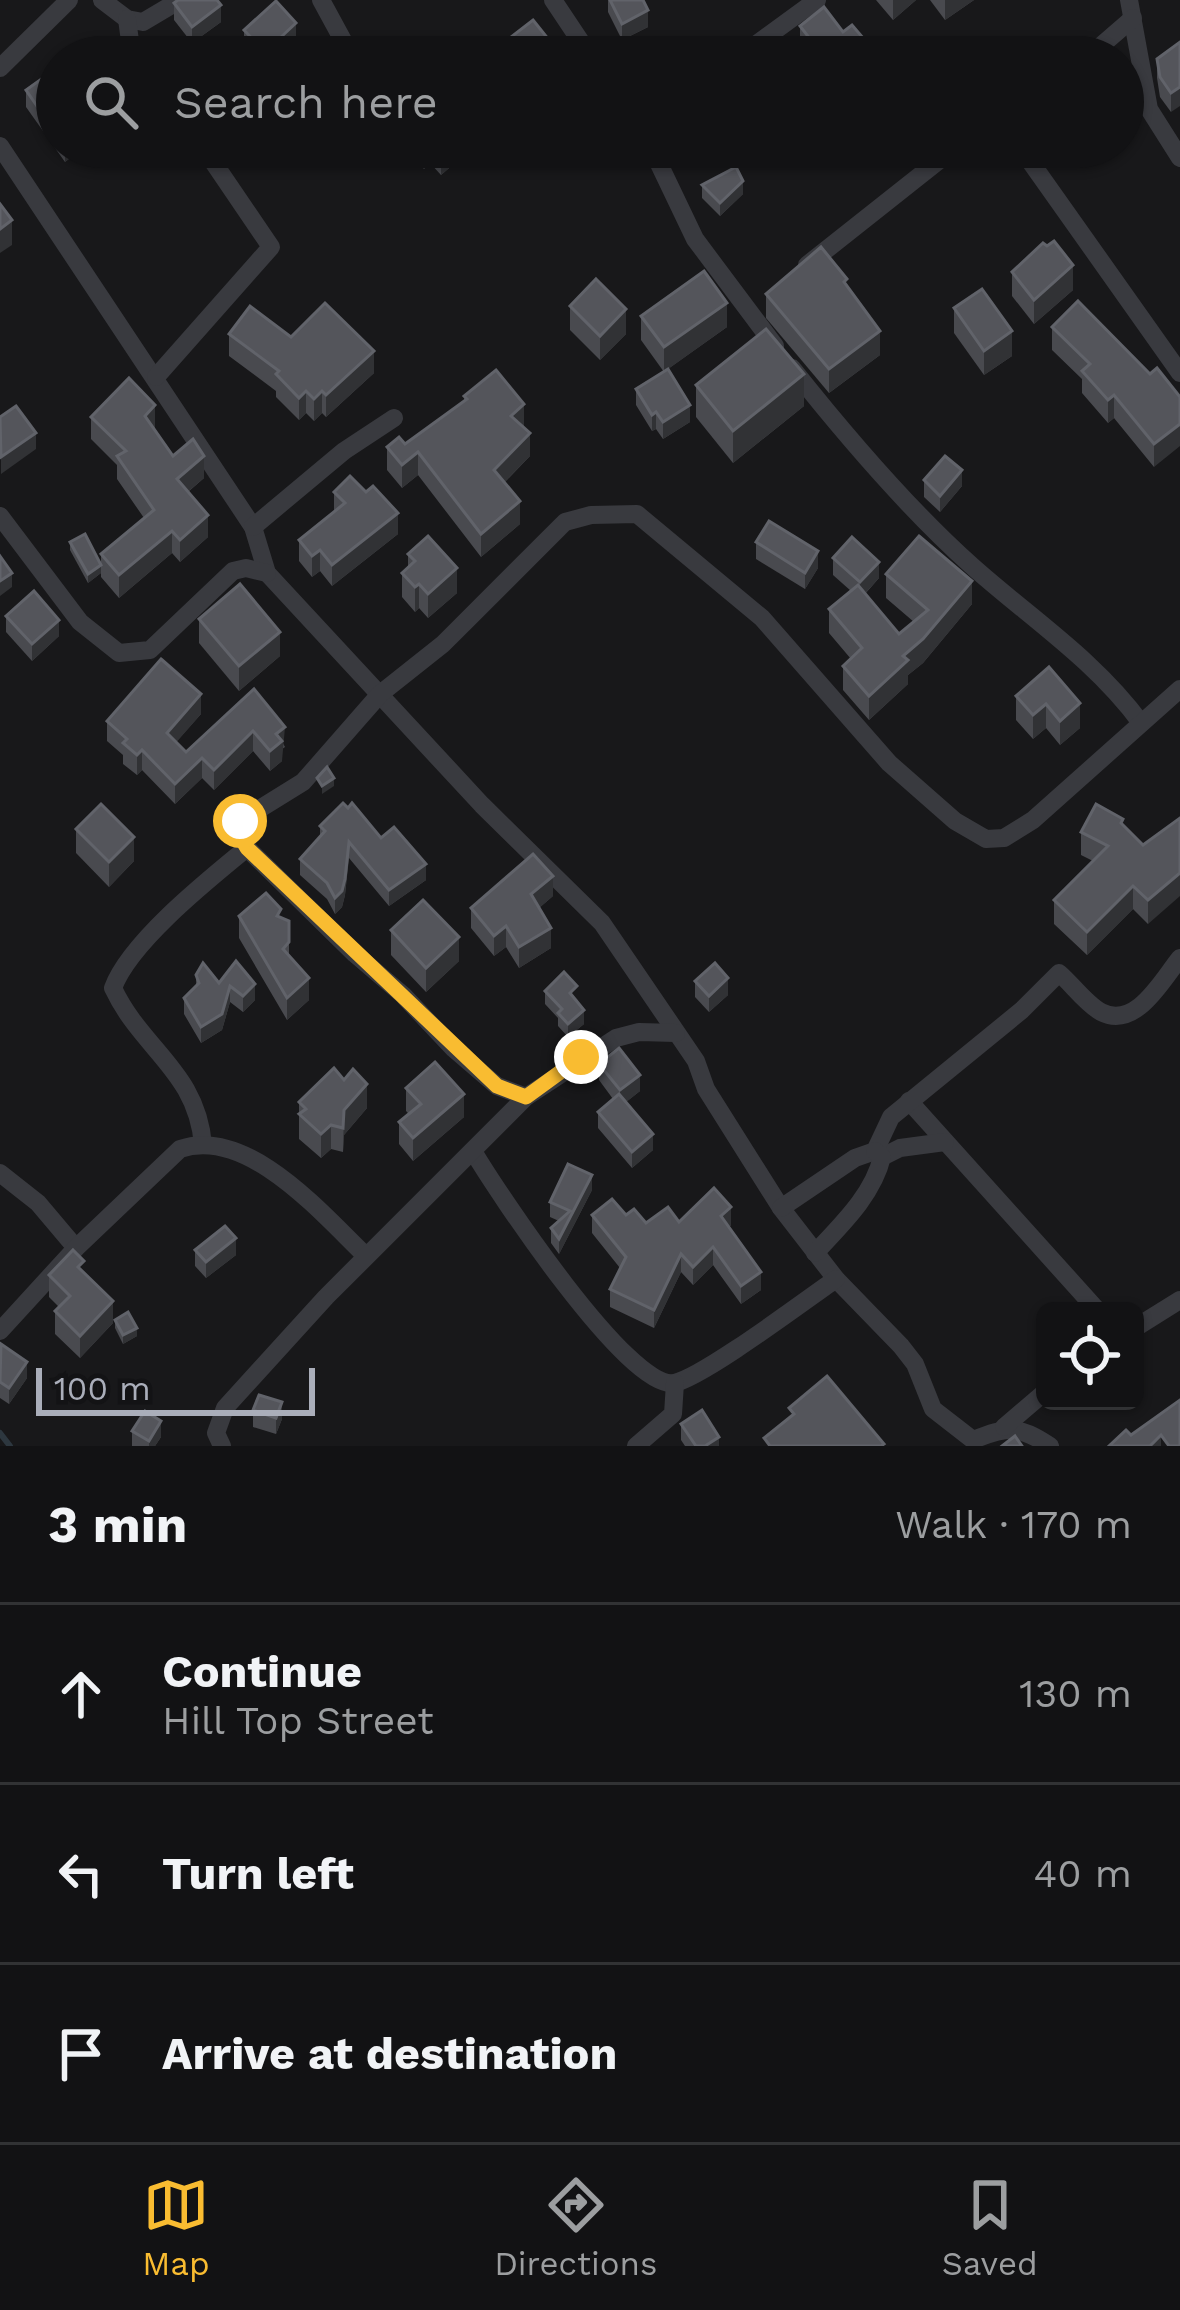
<!DOCTYPE html>
<html lang="en">
<head>
<meta charset="utf-8">
<style>
  :root { --surface:#121214; --page:#1b1b1d; --text:#f1f3f6; --muted:#9c9ea0; --line:#313234; --accent:#f9bc31 }
  body { margin:0; font-family:"Work Sans",sans-serif; background:var(--page); color:var(--text) }
  .controls { position:absolute; right:36px; bottom:36px; display:grid; overflow:hidden; border-radius:18px; box-shadow:0 3px 9px #0004 }
  .controls button { width:108px; height:108px; display:grid; place-items:center; padding:0; border:0; border-bottom:3px solid var(--line); background:var(--surface); color:var(--text); font:60px sans-serif }
  .scale { position:absolute; left:36px; bottom:30px; width:279px; box-sizing:border-box; padding-left:12px; border:6px solid #aaaeba; border-top:0; font-size:33px; line-height:42px; white-space:nowrap; color:#aaaeba; -webkit-text-stroke:9px #131315; paint-order:stroke }
  .stop { position:absolute; width:36px; height:36px; margin:-27px; border:9px solid #f9bc31; border-radius:50%; background:#fff }
  .stop.end { background:#f9bc31; border-color:#fff; box-shadow:0 3px 12px #0008 }
  .list { margin:0; padding:0; list-style:none }
  h2 { display:flex; justify-content:space-between; align-items:center; height:156px; margin:0; padding:0 48px; font-size:51px }
  h2 small { font-size:39px; font-weight:400; color:var(--muted) }
  .list li { display:grid; grid-template-columns:78px 1fr auto; gap:36px; align-items:center; box-sizing:border-box; height:180px; padding:0 48px; border-top:3px solid var(--line) }
  .list b { display:block; font-size:45px; white-space:nowrap }
  .list p { margin:0; font-size:39px; white-space:nowrap; color:var(--muted) }
  .list em { font-size:39px; font-style:normal; color:var(--muted) }
  .icon { flex:none; width:66px; height:66px; fill:none; stroke:currentColor; stroke-width:2; stroke-linecap:round; stroke-linejoin:round }
  .map { position:relative; flex:none; width:1180px; height:1446px; overflow:hidden }
  .search { position:absolute; background:var(--surface); box-shadow:0 3px 9px #0004; left:36px; right:36px; top:36px; height:132px; display:flex; align-items:center; gap:30px; box-sizing:border-box; padding:0 42px; border-radius:66px; color:var(--muted); font-size:45px }
  .sheet { height:696px; background:var(--surface) }
  nav { display:flex; justify-content:space-around; align-items:center; box-sizing:border-box; height:168px; border-top:3px solid var(--line); background:var(--surface); font-size:33px; color:var(--muted) }
  nav a { display:grid; justify-items:center; gap:6px }
  nav .on { color:var(--accent) }
  .map>svg:first-child { display:block }
</style>
</head>
<body>
<div class="map">
<svg width="1180" height="1446" viewBox="0 0 1180 1446">
  <rect width="100%" height="100%" fill="#18181a"/>
  <g fill="none" stroke-linecap="round" stroke-linejoin="round">
    <path stroke="#2d373f" stroke-width="6" d="M0,1433L10,1446"/>
    <g stroke="#393a3f" stroke-width="18">
      <path d="M102,0L127,19L143,22L180,0"/>
      <path d="M321,0L352,57"/>
      <path d="M553,0L591,57"/>
      <path d="M1129,0L1149,109L1180,158"/>
      <path d="M127,19L130,41L141,57"/>
      <path d="M739,57L817,0"/>
      <path d="M1088,57L1133,18"/>
      <path d="M0,68L69,0"/>
      <path d="M0,146L253,527L267,573L482,805L602,923L696,1061L706,1089L781,1208L836,1279L901,1346L915,1364L933,1409L973,1440C1008,1426 1018,1425 1050,1446"/>
      <path d="M651,147L695,239L775,346"/>
      <path d="M1020,147L1180,373"/>
      <path d="M807,265L956,147"/>
      <path d="M792,368C846,436 907,508 972,566C1029,617 1095,660 1141,723"/>
      <path d="M156,377L271,247L203,147"/>
      <path d="M0,516L80,622L119,653L150,650L233,571L246,568L267,573"/>
      <path d="M253,527L344,451L394,418"/>
      <path d="M526,1097L497,1086L454,1049L403,995L355,954L247,848L237,831L240,821L303,782L380,694L443,644L565,522L591,515L637,514L762,618L889,763L955,821L986,839L1004,838L1033,820L1180,689"/>
      <path d="M909,1101L1098,1311"/>
      <path d="M203,1145C197,1071 142,1050 113,988C130,942 208,880 247,848"/>
      <path d="M473,1151C496,1190 629,1391 674,1383C702,1378 807,1299 836,1279"/>
      <path d="M882,1157L900,1148L945,1142"/>
      <path d="M0,1173L38,1203L76,1248"/>
      <path d="M781,1208L855,1158L875,1151L891,1117L1022,1010L1059,973C1072,984 1086,1004 1101,1012C1136,1030 1162,980 1180,958"/>
      <path d="M815,1253C841,1225 873,1195 882,1157L875,1151"/>
      <path d="M1135,1328L1180,1300"/>
      <path d="M0,1331L76,1248L180,1149C248,1126 322,1214 366,1256"/>
      <path d="M1004,1427L1045,1392"/>
      <path d="M222,1446L216,1433L225,1408L326,1297L526,1097L616,1038L639,1032L676,1033"/>
      <path d="M636,1446L673,1414L675,1383"/>
    </g>
  </g>
  <g fill="#494a4f">
    <path d="M608,0H643L648,27L622,40L608,12Z"/>
    <path d="M876,0H916L893,20Z"/>
    <path d="M930,0H974L945,20Z"/>
    <path d="M174,3L221,22L192,43L174,20Z"/>
    <path d="M800,26L864,57H807L800,48Z"/>
    <path d="M244,30L296,39L277,57H254L244,46Z"/>
    <path d="M1180,42L1171,112L1160,97L1157,78V59Z"/>
    <path d="M57,68V147H84L65,162L26,107V90Z"/>
    <path d="M404,147H457L455,149V163L441,175L430,163L424,169Z"/>
    <path d="M786,147H823L800,165Z"/>
    <path d="M702,185L743,194L720,216L702,198Z"/>
    <path d="M1012,272L1073,290L1034,324L1012,296Z"/>
    <path d="M766,294L880,355L829,393L766,318Z"/>
    <path d="M570,306L626,334L600,360L570,330Z"/>
    <path d="M954,308L1012,356L984,375L954,333Z"/>
    <path d="M641,316L727,327L665,371L690,422L663,439L656,429L652,431L636,405V389L664,372L641,340Z"/>
    <path d="M1052,327L1150,374L1180,397L1154,467L1114,418L1108,423L1082,393V379L1052,350Z"/>
    <path d="M229,334L291,337L374,373L326,417L322,413L314,421L306,413L299,420L276,397V391L229,356Z"/>
    <path d="M696,385L804,406L733,463L696,417Z"/>
    <path d="M464,396L524,427L530,456L505,482L520,524L481,557L418,475L402,488L387,470V447L405,444L464,401Z"/>
    <path d="M91,417L155,427L154,429L173,456L204,478L188,492L208,537L180,562L172,553L119,598L101,577V554L144,518L117,479V465L91,439Z"/>
    <path d="M924,480L962,486L940,512L924,497Z"/>
    <path d="M334,492L398,534L332,586L320,571L312,577L299,561V540L334,511Z"/>
    <path d="M70,542L101,573L88,583L70,550Z"/>
    <path d="M756,542L818,568L805,589L756,559Z"/>
    <path d="M408,554L457,593L428,618L419,608L415,612L402,597V573L408,567Z"/>
    <path d="M833,558L879,578L865,594L899,634L914,622L886,598V574L972,604L923,663L908,675V684L869,720L843,690V666L851,659L829,633V609L851,591L833,575Z"/>
    <path d="M6,616L59,636L32,661L6,632Z"/>
    <path d="M199,619L280,656L239,691L199,643Z"/>
    <path d="M254,689L285,747L282,749V761L270,771L253,751L214,790L202,778L175,804L142,770L137,775L123,764V755L107,741V721L201,714L176,742L186,752Z"/>
    <path d="M1016,696L1080,703V728L1060,745L1046,728L1033,739L1016,720Z"/>
    <path d="M1180,818L1148,924L1133,909L1087,955L1054,924V900L1093,861L1081,855V832L1123,825L1143,845Z"/>
    <path d="M320,826L381,838L426,880L389,906L349,858L345,895L342,907L335,914L327,899L300,875V859L320,837Z"/>
    <path d="M76,829L134,861L109,887L76,853Z"/>
    <path d="M553,896L539,908L551,948L519,968L506,947L494,956L471,928V908Z"/>
    <path d="M239,916L281,917L289,921V956L309,1000L287,1020L239,938Z"/>
    <path d="M391,930L459,961L426,992L391,955Z"/>
    <path d="M236,961L255,1000L243,1012L230,1002L222,1030L201,1043L184,1014V998L196,985V975L219,983Z"/>
    <path d="M695,981L728,995L709,1012L695,997Z"/>
    <path d="M545,991L577,999L584,1024L568,1037L558,1026V1018L545,1004Z"/>
    <path d="M599,1064L640,1091L626,1102L653,1150L632,1168L598,1128V1112L613,1099L599,1080Z"/>
    <path d="M406,1088L464,1117L413,1161L399,1144V1122L409,1114L406,1111Z"/>
    <path d="M299,1102L367,1108L344,1135L343,1152L331,1149L321,1158L299,1139Z"/>
    <path d="M592,1190L559,1254L551,1243V1228L559,1221L550,1217V1202Z"/>
    <path d="M592,1215H626L646,1223L679,1222L731,1225L729,1227L761,1290L741,1304L713,1265L693,1285L681,1272L654,1328L610,1307V1289L620,1268L592,1233Z"/>
    <path d="M195,1250L236,1255L206,1278L195,1266Z"/>
    <path d="M84,1273L113,1323L80,1358L55,1334V1311L59,1307L49,1297V1275Z"/>
    <path d="M115,1320L137,1336L123,1344L115,1328Z"/>
    <path d="M0,1345L27,1378L9,1404L0,1398Z"/>
    <path d="M253,1410L282,1419L276,1434L253,1427Z"/>
    <path d="M681,1424L719,1446H685L681,1440Z"/>
    <path d="M132,1431L161,1437L155,1446H132Z"/>
  </g>
  <g fill="#313235">
    <path d="M893,0H916L893,20Z"/>
    <path d="M945,0H974L945,20Z"/>
    <path d="M221,5V22L192,43V27Z"/>
    <path d="M648,10V27L622,40V24Z"/>
    <path d="M296,23V39L277,57H265V52Z"/>
    <path d="M864,39V57H849V52Z"/>
    <path d="M553,45V57H539V56Z"/>
    <path d="M1180,87V106L1171,112V93Z"/>
    <path d="M65,147H84L65,162Z"/>
    <path d="M424,147H430V163L424,169Z"/>
    <path d="M446,147H457L455,149V163L441,175V151Z"/>
    <path d="M801,147H823L800,165V148Z"/>
    <path d="M743,181V194L720,216V203Z"/>
    <path d="M12,220V245L0,253V229Z"/>
    <path d="M1073,265V290L1034,324V300Z"/>
    <path d="M727,303V327L664,372V347Z"/>
    <path d="M626,309V334L600,360V336Z"/>
    <path d="M880,331V355L829,393V369Z"/>
    <path d="M1012,331V356L984,375V351Z"/>
    <path d="M374,351V373L326,417V395Z"/>
    <path d="M804,374V406L733,463V431Z"/>
    <path d="M306,391V413L299,420V398Z"/>
    <path d="M322,391V413L314,421V399Z"/>
    <path d="M1114,395V418L1108,423V400Z"/>
    <path d="M524,404V427L511,439V416Z"/>
    <path d="M155,405V427L145,438V416Z"/>
    <path d="M690,405V422L663,439V422Z"/>
    <path d="M656,412V429L652,431V415Z"/>
    <path d="M1180,424V446L1154,467V444Z"/>
    <path d="M36,433V449L1,474V457Z"/>
    <path d="M530,433V456L494,493V470Z"/>
    <path d="M418,452V475L402,488V465Z"/>
    <path d="M204,456V478L177,501V479Z"/>
    <path d="M962,470V486L940,512V496Z"/>
    <path d="M520,501V524L481,557V534Z"/>
    <path d="M398,513V534L332,586V565Z"/>
    <path d="M208,515V537L180,562V540Z"/>
    <path d="M172,531V553L119,598V575Z"/>
    <path d="M320,550V571L312,577V556Z"/>
    <path d="M818,551V568L805,589V573Z"/>
    <path d="M879,562V578L860,599V582Z"/>
    <path d="M101,565V573L88,583V574Z"/>
    <path d="M457,568V593L428,618V594Z"/>
    <path d="M12,573V587L0,596V581Z"/>
    <path d="M972,581V604L923,663L908,675V684L869,720V696L903,656Z"/>
    <path d="M419,584V608L415,612V587Z"/>
    <path d="M59,620V636L32,661V644Z"/>
    <path d="M280,632V656L239,691V666Z"/>
    <path d="M201,694V714L167,753V733Z"/>
    <path d="M1080,703V728L1060,745V721Z"/>
    <path d="M1046,704V728L1033,739V715Z"/>
    <path d="M285,727L282,761L270,771V751L276,734Z"/>
    <path d="M253,731V751L214,790V770Z"/>
    <path d="M142,750V770L137,775V755Z"/>
    <path d="M202,758V778L175,804V784Z"/>
    <path d="M334,778V786L322,794V786Z"/>
    <path d="M134,837V861L109,887V862Z"/>
    <path d="M349,842L345,895L342,907L335,914V898Z"/>
    <path d="M426,864V880L389,906V890Z"/>
    <path d="M1180,873V896L1148,924V900Z"/>
    <path d="M553,876V896L531,915V894Z"/>
    <path d="M1133,886V909L1087,955V932Z"/>
    <path d="M506,926V947L494,956V936Z"/>
    <path d="M551,928V948L519,968V947Z"/>
    <path d="M459,937V961L426,992V968Z"/>
    <path d="M309,978V1000L287,1020V998Z"/>
    <path d="M728,978V995L709,1012V996Z"/>
    <path d="M255,984V1000L243,1012V996Z"/>
    <path d="M230,986V1002L222,1030L201,1043V1027Z"/>
    <path d="M584,1010V1024L568,1037V1024Z"/>
    <path d="M640,1075V1091L620,1107V1090Z"/>
    <path d="M367,1084V1108L344,1135L343,1152L344,1110Z"/>
    <path d="M464,1094V1117L413,1161V1138Z"/>
    <path d="M331,1125V1149L321,1158V1134Z"/>
    <path d="M653,1134V1150L632,1168V1152Z"/>
    <path d="M592,1175V1190L559,1254V1239Z"/>
    <path d="M731,1207V1225L721,1234V1216Z"/>
    <path d="M236,1238V1255L206,1278V1262Z"/>
    <path d="M713,1247V1265L693,1285V1267Z"/>
    <path d="M681,1254V1272L654,1328V1310Z"/>
    <path d="M761,1272V1290L741,1304V1286Z"/>
    <path d="M113,1301V1323L80,1358V1336Z"/>
    <path d="M137,1328V1336L123,1344V1335Z"/>
    <path d="M27,1362V1378L9,1404V1388Z"/>
    <path d="M282,1402V1419L276,1434V1418Z"/>
    <path d="M161,1421V1437L155,1446H149V1441Z"/>
    <path d="M1161,1435V1446H1150Z"/>
    <path d="M719,1437V1446H705Z"/>
  </g>
  <g fill="#54555b" stroke="#61636a" stroke-width="3">
    <path d="M178,0H217L221,5L192,27L174,3Z"/>
    <path d="M610,0H643L648,10L622,24Z"/>
    <path d="M276,1L296,23L265,52L244,30Z"/>
    <path d="M824,7L843,32L852,25L864,39L849,52L853,57H824L800,26Z"/>
    <path d="M533,20L553,45L539,56L540,57H506L498,47Z"/>
    <path d="M1180,42V87L1171,93L1160,77L1157,59Z"/>
    <path d="M57,68V135L26,90Z"/>
    <path d="M736,167L743,181L720,203L702,185Z"/>
    <path d="M0,204L12,220L0,229Z"/>
    <path d="M1054,241L1073,265L1034,300L1012,272L1043,243L1047,246Z"/>
    <path d="M821,247L847,279L844,282L880,331L829,369L766,294Z"/>
    <path d="M704,271L727,303L664,347L641,316Z"/>
    <path d="M596,279L626,309L600,336L570,306Z"/>
    <path d="M982,289L1012,331L984,351L954,308Z"/>
    <path d="M1078,301L1150,374L1157,368L1180,397V424L1154,444L1114,395L1108,400L1082,371L1090,364L1052,327Z"/>
    <path d="M325,303L374,351L326,395L322,391L314,399L306,391L299,398L276,374L279,371L229,334L250,306L291,337Z"/>
    <path d="M766,329L804,374L733,431L696,385Z"/>
    <path d="M668,369L690,405L663,422L656,412L652,415L636,389Z"/>
    <path d="M496,370L524,404L511,416L530,433L494,470L520,501L481,534L418,452L402,465L387,447L399,437L405,444L467,399L464,396Z"/>
    <path d="M129,378L155,405L145,416L173,456L193,439L204,456L177,479L208,515L180,540L172,531L119,575L101,554L154,510L117,456L126,451L91,417Z"/>
    <path d="M16,406L36,433L1,457L0,417Z"/>
    <path d="M945,456L962,470L940,496L924,480Z"/>
    <path d="M350,476L366,492L373,486L398,513L332,565L320,550L312,556L299,540L345,503L334,492Z"/>
    <path d="M769,521L818,551L805,573L756,542Z"/>
    <path d="M85,534L101,565L88,574L70,542Z"/>
    <path d="M428,536L457,568L428,594L419,584L415,587L402,573L415,561L408,554Z"/>
    <path d="M919,536L972,581L923,639L903,656L908,660L869,696L843,666L862,648L829,609L858,585L899,634L928,610L886,574Z"/>
    <path d="M852,537L879,562L860,582L833,558Z"/>
    <path d="M0,556L12,573L0,581Z"/>
    <path d="M240,584L280,632L239,666L199,619Z"/>
    <path d="M34,591L59,620L32,644L6,616Z"/>
    <path d="M161,659L201,694L167,733L186,752L254,689L285,727L276,734L282,741L270,751L253,731L214,770L202,758L175,784L142,750L137,755L123,743L127,739L107,721Z"/>
    <path d="M1049,667L1080,703L1060,721L1046,704L1033,715L1016,696Z"/>
    <path d="M327,767L334,778L322,786L317,778Z"/>
    <path d="M343,803L348,808L352,803L381,838L394,827L426,864L389,890L349,842L345,879L342,891L335,898L327,883L300,859L325,831L320,826Z"/>
    <path d="M101,804L134,837L109,862L76,829Z"/>
    <path d="M1096,804L1123,819L1121,823L1143,845L1180,818V873L1148,900L1133,886L1087,932L1054,900L1108,846L1081,832Z"/>
    <path d="M533,854L553,876L531,894L551,928L519,947L506,926L494,936L471,908Z"/>
    <path d="M266,893L281,909L277,916L289,921V942L283,949L309,978L287,998L239,916Z"/>
    <path d="M423,900L459,937L426,968L391,930Z"/>
    <path d="M236,961L255,984L243,996L230,986L222,1014L201,1027L184,998L199,983L196,975L203,963L219,983Z"/>
    <path d="M715,963L728,978L709,996L695,981Z"/>
    <path d="M564,972L577,986L570,993L584,1010L568,1024L558,1013L562,1009L545,991Z"/>
    <path d="M619,1048L640,1075L620,1090L599,1064Z"/>
    <path d="M435,1062L464,1094L413,1138L399,1122L421,1104L406,1088Z"/>
    <path d="M334,1068L344,1080L353,1069L367,1084L344,1110L343,1128L331,1125L321,1134L299,1114L306,1109L299,1102Z"/>
    <path d="M619,1094L653,1134L632,1152L598,1112Z"/>
    <path d="M568,1164L592,1175L559,1239L551,1228L570,1211L550,1202Z"/>
    <path d="M714,1188L731,1207L721,1216L761,1272L741,1286L713,1247L693,1267L681,1254L654,1310L610,1289L626,1257L592,1215L612,1199L626,1215L634,1209L646,1223L668,1207L679,1222Z"/>
    <path d="M225,1226L236,1238L206,1262L195,1250Z"/>
    <path d="M73,1250L84,1261L78,1267L113,1301L80,1336L55,1311L70,1296L49,1275Z"/>
    <path d="M128,1312L137,1328L123,1335L115,1320Z"/>
    <path d="M1,1344L27,1362L9,1388L0,1382Z"/>
    <path d="M827,1376L884,1444L881,1446H770L764,1438L794,1414L789,1408Z"/>
    <path d="M259,1395L282,1402L276,1418L253,1410Z"/>
    <path d="M1180,1400V1446H1169L1161,1435L1150,1446H1109L1126,1430L1131,1435Z"/>
    <path d="M702,1410L719,1437L705,1446H696L681,1424Z"/>
    <path d="M145,1411L161,1421L149,1441L132,1431Z"/>
    <path d="M1015,1436L1022,1446H1002Z"/>
  </g>
  <g fill="none" stroke-linecap="round" stroke-linejoin="round">
    <path stroke="#f9bc31" stroke-width="15" d="M240,821L237,831L247,848L497,1086L526,1097L581,1057"/>
  </g>
</svg>
<div class="controls">
<button><svg class="icon" aria-label="locate" viewBox="0 0 24 24"><circle cx="12" cy="12" r="6"/><path d="M12 2v4M12 18v4M2 12h4M18 12h4"/></svg></button>
</div>
<div class="scale">100 m</div>
<div class="stop" style="left:240px;top:821px"></div>
<div class="stop end" style="left:581px;top:1057px"></div>
<div class="search"><svg class="icon" aria-label="search" viewBox="0 0 24 24"><circle cx="10" cy="10" r="6"/><path d="M15 15l6 6"/></svg>Search here</div>
</div>
<section class="sheet">
<h2>3 min<small>Walk · 170 m</small></h2>
<ul class="list">
<li><svg class="icon" aria-label="ahead" viewBox="0 0 24 24"><path d="M12 20V5M6 11l6-6 6 6"/></svg><div><b>Continue</b><p>Hill Top Street</p></div><em>130 m</em></li>
<li><svg class="icon" aria-label="left" viewBox="0 0 24 24"><path d="M17 20v-9H6M10 6l-5 5 5 5"/></svg><div><b>Turn left</b></div><em>40 m</em></li>
<li><svg class="icon" aria-label="arrive" viewBox="0 0 24 24"><path d="M6 21V4h12l-3 4 3 4H6"/></svg><div><b>Arrive at destination</b></div></li>
</ul>
</section>
<nav>
<a class="on"><svg class="icon" aria-label="map" viewBox="0 0 24 24"><path d="M3 6l6-2 6 2 6-2v14l-6 2-6-2-6 2zM9 4v14M15 6v14"/></svg>Map</a>
<a><svg class="icon" aria-label="directions" viewBox="0 0 24 24"><path d="M12 3l9 9-9 9-9-9zM9 14v-3h6M13 9l2 2-2 2"/></svg>Directions</a>
<a><svg class="icon" aria-label="saved" viewBox="0 0 24 24"><path d="M7 4h10v16l-5-4-5 4z"/></svg>Saved</a>
</nav>
</body>
</html>
